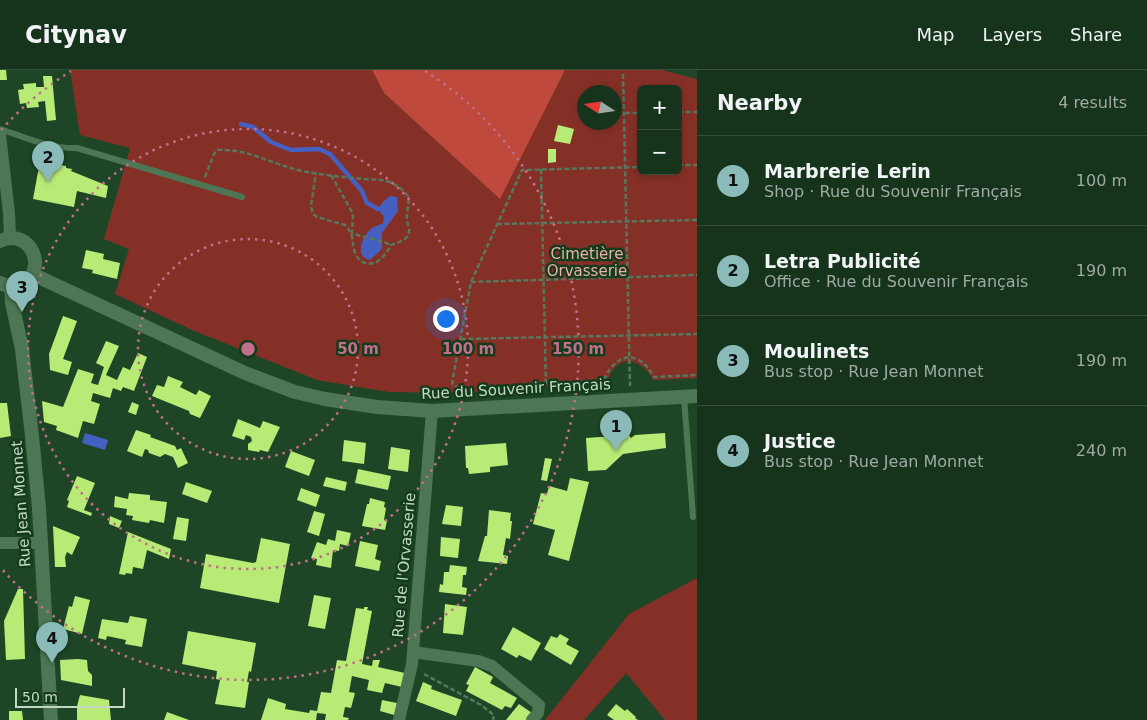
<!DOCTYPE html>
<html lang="en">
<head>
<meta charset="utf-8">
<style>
  :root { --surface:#16341c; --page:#233f29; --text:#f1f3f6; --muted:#9eaaa3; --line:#354f3b; --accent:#8bbbb9 }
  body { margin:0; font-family:"DejaVu Sans",sans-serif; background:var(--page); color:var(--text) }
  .controls { position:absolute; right:15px; top:15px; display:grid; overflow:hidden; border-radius:8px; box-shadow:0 2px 8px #0003 }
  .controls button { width:45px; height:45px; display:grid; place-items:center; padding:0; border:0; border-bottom:1px solid var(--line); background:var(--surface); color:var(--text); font:25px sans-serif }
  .compass { position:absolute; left:577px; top:15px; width:45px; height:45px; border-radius:50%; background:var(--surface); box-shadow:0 2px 8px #0003; rotate:282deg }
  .scale { position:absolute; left:15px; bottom:12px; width:110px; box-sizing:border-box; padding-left:5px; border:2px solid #c3d9c6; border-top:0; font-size:14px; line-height:18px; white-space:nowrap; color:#c3d9c6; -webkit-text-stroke:4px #133b1c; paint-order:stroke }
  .you { position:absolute; left:445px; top:248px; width:18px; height:18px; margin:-12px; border:4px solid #fff; border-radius:50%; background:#1a73e8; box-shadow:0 0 0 8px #1a73e833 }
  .badge { display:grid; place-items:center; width:32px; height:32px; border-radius:50%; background:var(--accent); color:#111; font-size:16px; font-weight:700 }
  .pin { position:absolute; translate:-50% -41px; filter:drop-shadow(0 1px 2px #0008) }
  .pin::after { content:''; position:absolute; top:26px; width:18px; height:15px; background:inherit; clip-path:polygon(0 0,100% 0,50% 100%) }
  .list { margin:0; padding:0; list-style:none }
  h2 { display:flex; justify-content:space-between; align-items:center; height:65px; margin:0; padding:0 20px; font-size:21px }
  h2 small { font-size:16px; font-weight:400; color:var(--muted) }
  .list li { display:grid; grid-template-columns:32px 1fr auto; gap:15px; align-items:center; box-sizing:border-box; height:90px; padding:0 20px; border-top:1px solid var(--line) }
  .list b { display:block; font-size:19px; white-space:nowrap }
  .list p { margin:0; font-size:16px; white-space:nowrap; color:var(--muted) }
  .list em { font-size:16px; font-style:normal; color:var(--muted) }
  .map { position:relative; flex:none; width:697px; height:650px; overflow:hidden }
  header { display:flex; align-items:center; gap:30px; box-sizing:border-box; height:70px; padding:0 25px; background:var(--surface); border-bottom:1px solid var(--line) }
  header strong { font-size:24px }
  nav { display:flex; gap:28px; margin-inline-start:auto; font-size:18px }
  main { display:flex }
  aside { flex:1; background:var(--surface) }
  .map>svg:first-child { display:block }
</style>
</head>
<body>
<header>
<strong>Citynav</strong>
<nav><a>Map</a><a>Layers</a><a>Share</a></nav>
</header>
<main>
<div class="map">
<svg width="697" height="650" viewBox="0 0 697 650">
  <rect width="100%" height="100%" fill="#1e4626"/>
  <g fill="#853027" fill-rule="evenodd">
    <path d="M70,0H372L384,23L499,128L565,0H662L697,9V308L653,310C640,286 615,284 607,313L457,323L389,322L317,310L192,260L115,224L129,179L104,169L130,78L80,65ZM641,19H678V101H641ZM584,22H614V52H584Z"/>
    <path d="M697,508V650H665L626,603L584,650H545L629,544Z"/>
  </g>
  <path fill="#bf493d" d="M372,0H565L500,129L384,23Z"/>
  <g fill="#4460c1">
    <path d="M390,126L397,127L398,141L382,163V178L380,181L370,190C355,187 361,169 369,161C373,156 378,156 383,153L384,147L378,139L383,132Z"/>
    <path d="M85,363L108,370L105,380L82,373Z"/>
  </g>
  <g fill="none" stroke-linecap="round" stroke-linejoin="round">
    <path stroke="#4460c1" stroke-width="4.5" d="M241,54L253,57L271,72L283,77L291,80L319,79L330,84L362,121L367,133L378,139"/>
  </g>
  <g fill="#b8ea76">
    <path d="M0,0H6L7,10H0Z"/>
    <path d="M43,6H52L56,50L47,51L45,31L38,32L39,37L27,38L26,33L20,34L18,20L24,19L23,14L36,13V17H44Z"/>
    <path d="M558,55L574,59L570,74L554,71Z"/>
    <path d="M548,79H556V92L548,93Z"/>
    <path d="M40,91L66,96V98L72,99L71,101L108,116L106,128L77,121L74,137L33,129Z"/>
    <path d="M86,180L104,184L103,189L120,193L117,209L92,203L93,200L82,198Z"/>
    <path d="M63,246L77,251L63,289L72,292L68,305L50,300L49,284Z"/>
    <path d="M106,271L119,276L106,305L117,310L123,297L130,300L138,283L147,287L134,321L123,317L121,321L113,318L110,328L93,323L91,331L100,334L94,354L83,351L78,368L56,360L57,356L44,352L42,331L63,337L78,299L94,304L91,313L98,315L104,297L96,293Z"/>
    <path d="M168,306L183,312L180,317L196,325L199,320L211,326L200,348L190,344L189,341L152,326L157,315L164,317Z"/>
    <path d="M132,332L139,335L136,345L128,342Z"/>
    <path d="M0,333H7L11,366L0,368Z"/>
    <path d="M238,349L260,358L263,351L280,357L268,382L260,380L259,382L248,380V374L252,371L251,367L246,365L244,370L232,366Z"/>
    <path d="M136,360L151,365L150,367L175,376L177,380L181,378L188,393L178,398L173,387L165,384L160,387L149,383L148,380L145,379L142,387L127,381Z"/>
    <path d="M665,363L666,378L623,384L606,400L588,401L586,368L629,365L631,368L635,365Z"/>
    <path d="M344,370L366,373L364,394L342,391Z"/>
    <path d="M506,373L508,395L490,397V402L469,404L468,398H466L465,376Z"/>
    <path d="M391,377L410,380L408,402L388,399Z"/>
    <path d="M291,381L315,390L309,406L285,397Z"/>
    <path d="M545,388L552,389L547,411L541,410Z"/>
    <path d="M358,399L391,406L388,420L355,413Z"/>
    <path d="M77,406L95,413L84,440L92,443L91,446L67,437L69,431L67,430Z"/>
    <path d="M326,407L347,412L345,421L323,416Z"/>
    <path d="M570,408L589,412L569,491L548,485L555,460L533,454L541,423L547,424L549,416L567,421Z"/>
    <path d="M186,412L212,421L207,433L182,424Z"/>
    <path d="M301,418L320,425L316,437L297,430Z"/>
    <path d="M129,423L150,425V430L167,432L164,453L150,450L149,453L132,450L133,446L126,445L127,439L114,437L115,426L128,429Z"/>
    <path d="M370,428L385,432L384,437L386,438L384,450L387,451L385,460L362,456L367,434H369Z"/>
    <path d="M446,435L463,437L461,456L442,454Z"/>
    <path d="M489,440L511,443L510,451H512L510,469L506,468L503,485L508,486L507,494L478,491L485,466H487Z"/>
    <path d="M314,441L325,444L319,466L307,462Z"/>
    <path d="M110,446L122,451L119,458L109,454Z"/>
    <path d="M177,447L189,449L186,471L173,469Z"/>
    <path d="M53,456L80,467L72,485L67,482L65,487L66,497H55Z"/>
    <path d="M337,460L351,463L348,476L340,474L339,481L333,480L331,498L316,495L317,489L311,488L317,472L326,475L328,469L335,471Z"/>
    <path d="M128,462L171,479L169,489L147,480L143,499L133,497L132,504L126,503L125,505L119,504Z"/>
    <path d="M441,467L460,469L458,488L440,486Z"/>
    <path d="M261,468L290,474L279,533L200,518L206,484L253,493L256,492Z"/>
    <path d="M360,471L378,475L375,489L381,491L379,501L355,496Z"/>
    <path d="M450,495L467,497L466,505H463L462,517L467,518L466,525L439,522L440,514L443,515L444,502H449Z"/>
    <path d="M18,519H23L25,589L6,590L4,551Z"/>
    <path d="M314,525L331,528L325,559L308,556Z"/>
    <path d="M75,526L90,530L82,564L63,559L69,536L72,537Z"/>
    <path d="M445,534L467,537L463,565L443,563Z"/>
    <path d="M364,537H368L367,540L372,541L362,594L372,596L373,590H380L378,597L405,603L402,617L385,613L382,623L367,620L369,610L352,606L349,622L355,623L351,638L345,637L343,647L349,648L348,650H325L326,644L317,643L316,650H261L268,628L286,634L285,639L309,643L310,640L317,641L321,622L331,623L337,590L346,591L356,538L364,539Z"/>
    <path d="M130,546L147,549L142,577L125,574L126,570L107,566L106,570L98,568L102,549L128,553Z"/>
    <path d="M513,557L541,573L531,591L519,585L517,588L501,579Z"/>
    <path d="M188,561L256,573L251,602L249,601L247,612H249L245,638L215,634L220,610L216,609L217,601L182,594Z"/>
    <path d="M560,564L569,569L566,574L579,581L571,595L544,579L551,566L557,568Z"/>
    <path d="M78,589L87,590L88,601L92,605V616L61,610L60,590Z"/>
    <path d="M475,597L493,607L490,613L517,628L511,638L505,636L502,640L466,621L469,615L466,614Z"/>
    <path d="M423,612L432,616L431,619L462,630L456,646L416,631Z"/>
    <path d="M80,625L109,630L111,650H77V636Z"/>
    <path d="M382,630L397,633L394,645L380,641Z"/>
    <path d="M519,634L532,643L526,650H506Z"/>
    <path d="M616,634L625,641L627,639L636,647L635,648L638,650H614L607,645Z"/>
    <path d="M9,641H22L23,650H9Z"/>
    <path d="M167,642L189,650H164Z"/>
  </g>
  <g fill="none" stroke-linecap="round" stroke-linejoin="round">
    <g stroke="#56785c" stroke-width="2.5" stroke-dasharray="5 2.5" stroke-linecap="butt">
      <path d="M623,4L630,316"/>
      <path d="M678,42H697"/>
      <path d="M625,43H641"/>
      <path d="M678,95H697"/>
      <path d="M541,99L546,315"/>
      <path d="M331,105L351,140L353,146L352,163C365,168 379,169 391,175"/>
      <path d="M205,107L214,84L217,80C247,78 274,95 302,101C322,105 343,107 363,109C371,110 379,109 386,111C395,113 402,119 408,126C410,135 406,141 407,149C407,152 408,155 409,157C411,169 400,172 391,175C384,187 376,199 360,191C348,176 358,168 345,155L317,147L313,144L311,136L316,103"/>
      <path d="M497,154L697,150"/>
      <path d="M471,212L697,205"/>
      <path d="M461,269L697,264"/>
      <path d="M604,310C616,282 639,279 654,307L697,305"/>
      <path d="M459,319L452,313L471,212L522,100L641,97"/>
      <path d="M424,604L481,635L494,645L493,650"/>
    </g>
    <g stroke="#4d7654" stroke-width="6">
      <path d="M0,59C25,67 50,79 77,78L242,127"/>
      <path d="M684,327L693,447"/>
    </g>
    <g stroke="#4d7654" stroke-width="12">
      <path d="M0,65L9,143L10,168"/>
      <path d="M0,473H40"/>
      <path d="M413,582L478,591L492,596L539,635L538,643L532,650"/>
      <path d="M399,650L412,594L432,341"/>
    </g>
    <g stroke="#4d7654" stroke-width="14">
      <path d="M0,171C32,156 50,204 19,215C13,217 6,216 0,213"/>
      <path d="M32,204L245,303L295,322L325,329L377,337L432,341L697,326"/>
      <path d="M11,216L12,233L22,279L32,366L39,438L51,650"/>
    </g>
  </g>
  <g fill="none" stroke="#c26f8b" stroke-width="2.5" stroke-dasharray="2.5 5">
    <circle cx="248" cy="279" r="110"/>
    <circle cx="248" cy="279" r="220"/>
    <path d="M1 60A330 330 0 0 1 71 1M425 1A330 330 0 1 1 1 498"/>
  </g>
  <g text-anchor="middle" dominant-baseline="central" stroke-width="5" stroke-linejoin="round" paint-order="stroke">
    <g font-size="15" fill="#edafa6" stroke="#133b1c">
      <text x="587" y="184">Cimetière<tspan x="587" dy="17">Orvasserie</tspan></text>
    </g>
    <g font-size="15" fill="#c3d9c6" stroke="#133b1c">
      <text transform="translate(516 319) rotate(-3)">Rue du Souvenir Français</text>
      <text transform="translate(21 434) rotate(-94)">Rue Jean Monnet</text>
      <text transform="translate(404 495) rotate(-85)">Rue de l'Orvasserie</text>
    </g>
  </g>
  <circle cx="248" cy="279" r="8" fill="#c26f8b" stroke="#133b1c" stroke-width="2.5"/>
  <g font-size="15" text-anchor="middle" font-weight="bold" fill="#c26f8b" stroke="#133b1c" stroke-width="5" stroke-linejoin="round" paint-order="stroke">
    <text x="358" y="284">50 m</text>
    <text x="468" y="284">100 m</text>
    <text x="578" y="284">150 m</text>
  </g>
</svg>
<div class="controls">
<button>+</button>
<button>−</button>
</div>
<svg class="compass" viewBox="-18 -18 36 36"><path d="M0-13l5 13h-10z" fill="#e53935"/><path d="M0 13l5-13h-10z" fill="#9eaaa3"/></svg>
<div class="scale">50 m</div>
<div class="you"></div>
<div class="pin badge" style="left:616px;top:381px">1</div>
<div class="pin badge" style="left:48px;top:112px">2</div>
<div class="pin badge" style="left:22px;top:242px">3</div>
<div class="pin badge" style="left:52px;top:593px">4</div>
</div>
<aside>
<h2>Nearby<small>4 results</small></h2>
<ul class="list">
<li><span class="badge">1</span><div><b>Marbrerie Lerin</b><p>Shop · Rue du Souvenir Français</p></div><em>100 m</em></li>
<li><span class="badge">2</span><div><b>Letra Publicité</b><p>Office · Rue du Souvenir Français</p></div><em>190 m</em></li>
<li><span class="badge">3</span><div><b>Moulinets</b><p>Bus stop · Rue Jean Monnet</p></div><em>190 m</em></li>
<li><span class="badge">4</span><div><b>Justice</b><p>Bus stop · Rue Jean Monnet</p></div><em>240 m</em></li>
</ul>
</aside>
</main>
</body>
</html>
